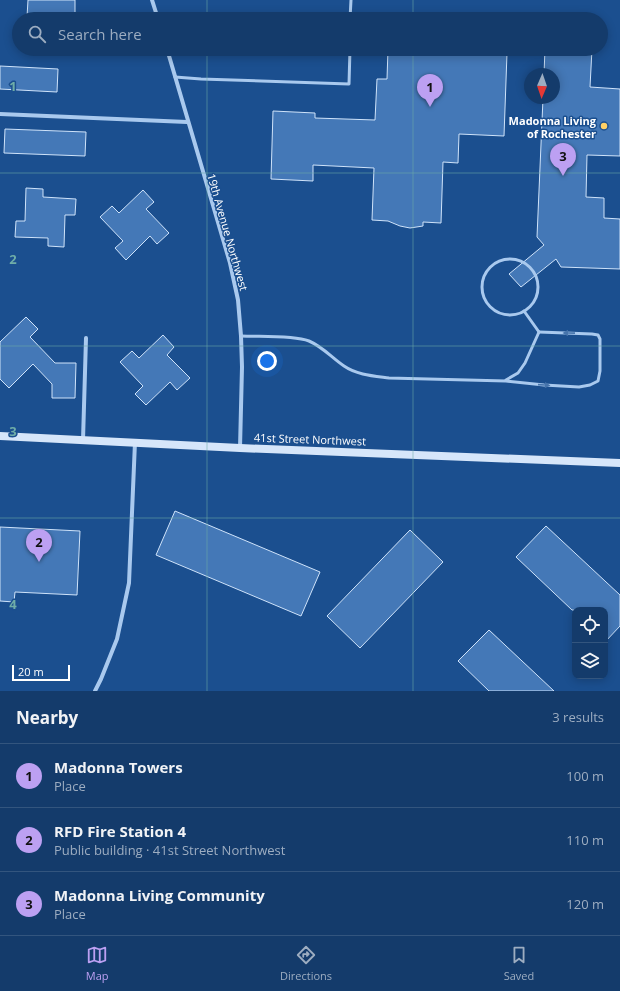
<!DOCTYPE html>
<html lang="en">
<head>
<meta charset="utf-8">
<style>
  :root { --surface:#143b6b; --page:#214673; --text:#f1f3f6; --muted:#9dadc1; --line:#33557e; --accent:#bca0f2 }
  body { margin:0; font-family:"Open Sans",sans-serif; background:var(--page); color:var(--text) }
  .controls { position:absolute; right:12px; bottom:12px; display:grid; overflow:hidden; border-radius:8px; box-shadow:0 2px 10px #0003 }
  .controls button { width:36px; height:36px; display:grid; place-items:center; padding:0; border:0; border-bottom:1px solid var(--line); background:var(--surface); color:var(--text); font:20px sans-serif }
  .compass { position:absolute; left:524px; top:68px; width:36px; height:36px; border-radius:50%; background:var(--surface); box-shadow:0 2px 10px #0003; rotate:182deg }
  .scale { position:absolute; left:12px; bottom:10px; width:58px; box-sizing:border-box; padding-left:4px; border:2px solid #fff; border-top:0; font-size:11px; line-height:14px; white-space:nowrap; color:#fff; -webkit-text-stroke:3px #1b4f8f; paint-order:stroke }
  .you { position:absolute; left:267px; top:361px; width:14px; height:14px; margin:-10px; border:3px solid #fff; border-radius:50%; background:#1a73e8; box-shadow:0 0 0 6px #1a73e833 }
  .badge { display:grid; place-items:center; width:26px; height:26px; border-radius:50%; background:var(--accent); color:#111; font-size:13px; font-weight:700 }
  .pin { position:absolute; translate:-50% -33px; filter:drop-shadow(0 1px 2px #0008) }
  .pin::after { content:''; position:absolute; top:21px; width:14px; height:12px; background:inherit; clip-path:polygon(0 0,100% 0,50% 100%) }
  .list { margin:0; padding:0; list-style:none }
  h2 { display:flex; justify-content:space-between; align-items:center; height:52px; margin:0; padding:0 16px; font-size:17px }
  h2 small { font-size:13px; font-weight:400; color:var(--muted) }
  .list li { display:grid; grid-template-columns:26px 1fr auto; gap:12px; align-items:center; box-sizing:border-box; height:64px; padding:0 16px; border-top:1px solid var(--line) }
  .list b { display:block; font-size:15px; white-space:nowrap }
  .list p { margin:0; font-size:13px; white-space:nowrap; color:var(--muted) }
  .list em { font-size:13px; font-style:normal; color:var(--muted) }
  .icon { flex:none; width:22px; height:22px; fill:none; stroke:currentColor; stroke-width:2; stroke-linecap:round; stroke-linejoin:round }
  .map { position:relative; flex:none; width:620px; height:691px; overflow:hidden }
  .search { position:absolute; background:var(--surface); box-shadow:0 2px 10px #0003; left:12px; right:12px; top:12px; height:44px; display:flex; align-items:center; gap:10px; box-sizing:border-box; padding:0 14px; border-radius:22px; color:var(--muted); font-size:15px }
  .sheet { height:244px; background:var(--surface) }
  nav { display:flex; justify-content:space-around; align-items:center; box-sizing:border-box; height:56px; border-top:1px solid var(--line); background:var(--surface); font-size:11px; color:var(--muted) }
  nav a { display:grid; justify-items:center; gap:2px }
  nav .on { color:var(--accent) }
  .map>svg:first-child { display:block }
</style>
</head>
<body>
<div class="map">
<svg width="620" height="691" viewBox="0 0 620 691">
  <rect width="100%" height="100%" fill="#1b4f8f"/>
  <g fill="#4478b7" stroke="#cfe3fa">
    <path d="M28,0H75V18L27,17Z"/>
    <path d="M388,49H484V52L507,53L504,136L459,134L458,163L443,162L441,223L423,222V226L410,228L400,226L388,221L372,220L374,168L313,165V181L271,179L273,111L315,113V118L375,120L377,79H387Z"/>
    <path d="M545,49H592L590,87L620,89V156L587,155L586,197L604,198V218L620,219V269L561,267L556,259L521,287L509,274L544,245L537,237L543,98H554V74H544Z"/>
    <path d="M0,66L58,69L57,92L0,89Z"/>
    <path d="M5,129L86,132L85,156L4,153Z"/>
    <path d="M26,188L43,189V197L76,199L75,215H65L64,247L48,246V238L15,237L16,221H25Z"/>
    <path d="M143,190L154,202L146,209L169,233L157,244L150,236L126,260L115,248L123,241L100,217L112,206L119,213Z"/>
    <path d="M26,317L38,329L30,337L55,363H76L75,398H52V384L33,364L9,388L0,379V342Z"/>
    <path d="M163,335L174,347L167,355L190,378L177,390L170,382L146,405L135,394L143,386L120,362L132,351L139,358Z"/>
    <path d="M175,511L320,572L301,616L156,555Z"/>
    <path d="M546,526L620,595V626L605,642V610H572L516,557Z"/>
    <path d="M0,527L80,531L77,595L15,592L14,602L0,601Z"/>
    <path d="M410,530L443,562L360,648L327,616Z"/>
    <path d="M489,630L554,691H489L458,661Z"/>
  </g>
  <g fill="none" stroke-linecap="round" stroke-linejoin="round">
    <g stroke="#a9c9ee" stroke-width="3">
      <path d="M350,19L351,0"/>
      <path d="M175,77L201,79L349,84L350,49"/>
      <circle cx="510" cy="287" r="28"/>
      <path d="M524,311L539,332"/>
      <path d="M241,336C260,337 292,335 309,341C323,347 332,358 344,366C357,375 374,376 389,378L506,381L544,385L579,387L590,385L598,381L600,371V339L598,335L592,334L539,332"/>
      <path d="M506,380L518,373L525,363L539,332"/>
    </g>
    <g stroke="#a9c9ee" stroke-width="4">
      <path d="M152,0L158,19"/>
      <path d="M167,49L230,263L238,300L241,336L242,367L240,448"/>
      <path d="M0,114L187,122"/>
      <path d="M83,440L86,338"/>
      <path d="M95,691L101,679L117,639L129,583L135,442"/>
    </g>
    <path stroke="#d6e6fa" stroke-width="8" d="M0,436L240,448L620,463"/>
  </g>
  <defs><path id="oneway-solid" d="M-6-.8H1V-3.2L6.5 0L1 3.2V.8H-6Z"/></defs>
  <g fill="#4674ac">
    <use href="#oneway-solid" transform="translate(569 333) rotate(-179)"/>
    <use href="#oneway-solid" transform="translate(544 385) rotate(4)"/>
  </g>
  <path fill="none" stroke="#6fada8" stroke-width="1" stroke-opacity="0.55" d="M207,0V19M413,0V19M207,49V691M413,49V691M0,173H620M0,346H620M0,518H620"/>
  <circle fill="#ffd166" stroke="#1b4f8f" stroke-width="1.5" cx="604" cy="126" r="4"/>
  <g text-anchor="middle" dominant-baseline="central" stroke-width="3" stroke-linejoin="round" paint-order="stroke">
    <g font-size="11" font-weight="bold" fill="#fff" stroke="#1b4f8f" text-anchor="end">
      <text x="596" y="120">Madonna Living<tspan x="596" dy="13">of Rochester</tspan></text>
    </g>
    <g font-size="11" fill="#fff" stroke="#1b4f8f">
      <text transform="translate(228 232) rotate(74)">19th Avenue Northwest</text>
      <text transform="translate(310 439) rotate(2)">41st Street Northwest</text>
    </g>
  </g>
  <g font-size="13" text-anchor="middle" font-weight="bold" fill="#6fada8" stroke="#1b4f8f" stroke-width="3" stroke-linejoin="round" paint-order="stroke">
    <text x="13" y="91">1</text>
    <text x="13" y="264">2</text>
    <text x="13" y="436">3</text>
    <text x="13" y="609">4</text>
  </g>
</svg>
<div class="controls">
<button><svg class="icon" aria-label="locate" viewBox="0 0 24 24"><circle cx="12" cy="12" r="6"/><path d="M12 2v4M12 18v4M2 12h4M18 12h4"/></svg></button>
<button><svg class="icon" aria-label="layers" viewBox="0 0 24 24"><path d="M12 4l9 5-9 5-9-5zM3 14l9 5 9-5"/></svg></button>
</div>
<svg class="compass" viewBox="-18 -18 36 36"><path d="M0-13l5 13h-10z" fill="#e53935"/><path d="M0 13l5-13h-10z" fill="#9dadc1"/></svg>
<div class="scale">20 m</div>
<div class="you"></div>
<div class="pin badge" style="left:430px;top:107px">1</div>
<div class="pin badge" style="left:39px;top:562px">2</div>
<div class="pin badge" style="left:563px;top:176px">3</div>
<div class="search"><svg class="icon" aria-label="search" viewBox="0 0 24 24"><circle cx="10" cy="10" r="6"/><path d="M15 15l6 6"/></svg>Search here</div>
</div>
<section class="sheet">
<h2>Nearby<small>3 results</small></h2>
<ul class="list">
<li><span class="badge">1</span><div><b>Madonna Towers</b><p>Place</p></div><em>100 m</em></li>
<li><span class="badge">2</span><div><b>RFD Fire Station 4</b><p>Public building · 41st Street Northwest</p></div><em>110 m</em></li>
<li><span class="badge">3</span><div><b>Madonna Living Community</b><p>Place</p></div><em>120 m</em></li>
</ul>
</section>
<nav>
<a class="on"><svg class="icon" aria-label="map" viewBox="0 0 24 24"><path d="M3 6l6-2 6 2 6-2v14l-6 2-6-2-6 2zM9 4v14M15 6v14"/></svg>Map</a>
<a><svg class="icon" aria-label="directions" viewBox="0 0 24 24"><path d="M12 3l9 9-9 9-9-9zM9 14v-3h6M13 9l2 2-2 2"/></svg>Directions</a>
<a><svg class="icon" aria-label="saved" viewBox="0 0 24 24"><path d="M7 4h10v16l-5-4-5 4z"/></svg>Saved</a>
</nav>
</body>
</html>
